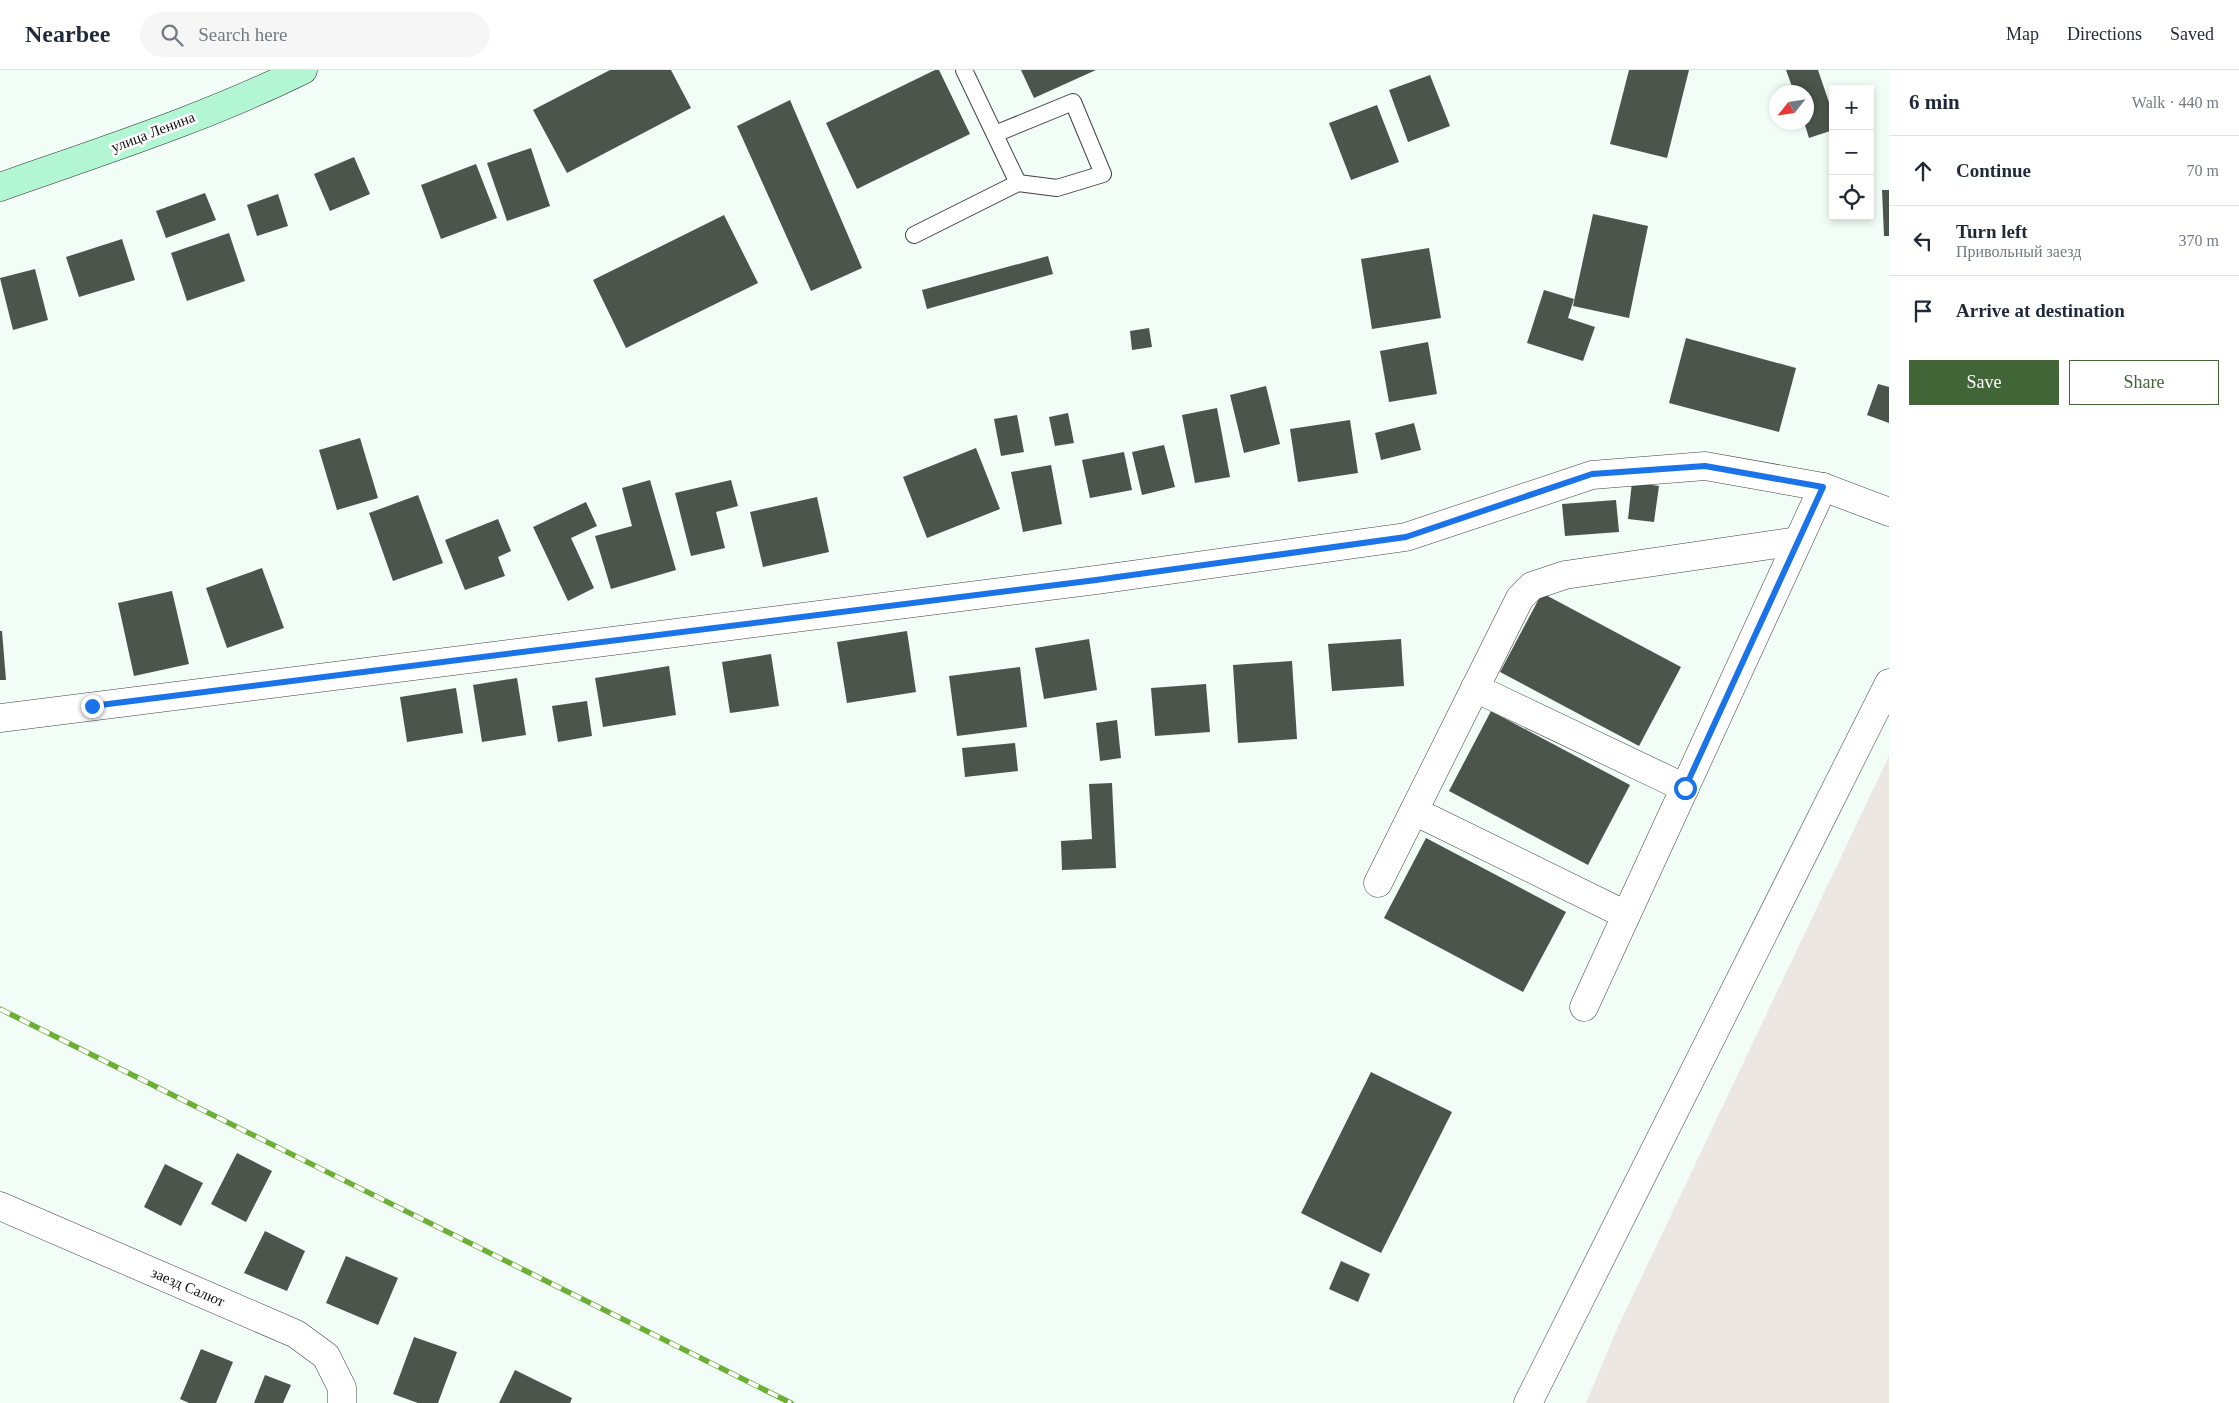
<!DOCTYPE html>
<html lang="en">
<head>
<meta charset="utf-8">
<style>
  :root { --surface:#fff; --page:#f6f6f7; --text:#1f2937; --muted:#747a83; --line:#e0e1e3; --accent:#416536 }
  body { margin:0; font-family:"Times New Roman",serif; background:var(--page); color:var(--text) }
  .controls { position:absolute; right:15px; top:15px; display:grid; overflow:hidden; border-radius:0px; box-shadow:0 2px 8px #0003 }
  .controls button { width:45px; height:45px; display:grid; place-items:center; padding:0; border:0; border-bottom:1px solid var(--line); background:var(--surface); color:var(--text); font:25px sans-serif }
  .compass { position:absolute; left:1769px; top:15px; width:45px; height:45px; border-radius:50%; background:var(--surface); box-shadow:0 2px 8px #0003; rotate:240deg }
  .stop { position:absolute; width:15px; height:15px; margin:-11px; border:4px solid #1a73e8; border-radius:50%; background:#fff }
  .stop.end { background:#1a73e8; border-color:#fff; box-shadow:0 1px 5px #0008 }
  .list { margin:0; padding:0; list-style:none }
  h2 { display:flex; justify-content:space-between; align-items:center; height:65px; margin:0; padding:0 20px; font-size:21px }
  h2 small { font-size:16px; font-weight:400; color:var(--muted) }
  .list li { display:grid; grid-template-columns:32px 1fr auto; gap:15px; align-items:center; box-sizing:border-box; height:70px; padding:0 20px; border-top:1px solid var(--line) }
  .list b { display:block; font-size:19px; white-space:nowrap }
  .list p { margin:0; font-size:16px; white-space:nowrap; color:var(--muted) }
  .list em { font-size:16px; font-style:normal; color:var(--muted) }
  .actions { display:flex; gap:10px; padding:15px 20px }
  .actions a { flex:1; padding:11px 0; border:1px solid var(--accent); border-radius:0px; text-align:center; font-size:18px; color:var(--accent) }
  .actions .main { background:var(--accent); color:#fff }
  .icon { flex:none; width:28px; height:28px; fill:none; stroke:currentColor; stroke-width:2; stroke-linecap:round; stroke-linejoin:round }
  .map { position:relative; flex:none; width:1889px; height:1333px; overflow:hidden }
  header { display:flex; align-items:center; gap:30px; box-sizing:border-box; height:70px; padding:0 25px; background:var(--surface); border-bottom:1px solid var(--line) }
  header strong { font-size:24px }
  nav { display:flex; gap:28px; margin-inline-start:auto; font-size:18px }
  .search { width:350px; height:45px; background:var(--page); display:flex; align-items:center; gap:12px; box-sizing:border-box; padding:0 18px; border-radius:28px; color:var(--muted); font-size:19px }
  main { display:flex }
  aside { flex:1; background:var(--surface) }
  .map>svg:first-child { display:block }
</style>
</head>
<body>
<header>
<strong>Nearbee</strong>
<div class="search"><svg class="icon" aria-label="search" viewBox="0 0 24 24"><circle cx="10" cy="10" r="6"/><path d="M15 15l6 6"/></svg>Search here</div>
<nav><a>Map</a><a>Directions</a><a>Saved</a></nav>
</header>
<main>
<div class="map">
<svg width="1889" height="1333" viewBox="0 0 1889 1333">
  <rect width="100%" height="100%" fill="#f1fdf6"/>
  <path fill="#ece7e3" d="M1889,686V1333H1586L1617,1259Z"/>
  <g fill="#4c554c">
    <path d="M610,0H671L691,38L567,103L533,40Z"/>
    <path d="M935,0H939L970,64L857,119L826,53Z"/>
    <path d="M1021,0H1096L1034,28Z"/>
    <path d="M1629,0H1689L1667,88L1610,74Z"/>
    <path d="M1786,0H1818L1833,44V60L1809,68L1804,52H1806V22H1794Z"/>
    <path d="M1430,5L1450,56L1408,72L1389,20Z"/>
    <path d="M790,30L862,198L811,221L737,56Z"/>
    <path d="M1377,35L1399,92L1351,110L1329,53Z"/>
    <path d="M531,78L550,136L507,151L487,93Z"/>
    <path d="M354,87L370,124L330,141L314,104Z"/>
    <path d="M476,94L497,148L441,169L421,115Z"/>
    <path d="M1882,120H1889V166H1884Z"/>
    <path d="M205,123L216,150L166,168L156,141Z"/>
    <path d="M278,124L288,156L257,166L247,135Z"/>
    <path d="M1593,144L1648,156L1629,248L1573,236Z"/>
    <path d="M724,145L758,213L626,278L593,210Z"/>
    <path d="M229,163L245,211L187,231L171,183Z"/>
    <path d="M122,169L135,210L79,227L66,187Z"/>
    <path d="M1429,178L1441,248L1372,259L1361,189Z"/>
    <path d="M1048,186L1053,204L927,239L922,220Z"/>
    <path d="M35,199L48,250L13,260L0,208Z"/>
    <path d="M1544,220L1574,229L1568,248L1595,257L1583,291L1527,273Z"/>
    <path d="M1149,258L1152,277L1132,280L1130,261Z"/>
    <path d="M1686,268L1796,298L1779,362L1669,333Z"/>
    <path d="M1428,272L1437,324L1389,332L1380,281Z"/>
    <path d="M1878,314L1889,317V353L1867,345Z"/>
    <path d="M1266,316L1280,374L1244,383L1230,325Z"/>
    <path d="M1217,338L1230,407L1195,413L1182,345Z"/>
    <path d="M1068,343L1074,373L1055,376L1049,347Z"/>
    <path d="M1017,345L1024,382L1001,386L994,349Z"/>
    <path d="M1350,350L1358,403L1298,412L1290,359Z"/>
    <path d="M1414,353L1421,380L1381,390L1375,363Z"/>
    <path d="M360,368L378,428L337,440L319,380Z"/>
    <path d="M1164,375L1175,417L1142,425L1132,382Z"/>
    <path d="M976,378L1000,439L927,468L903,407Z"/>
    <path d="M1124,382L1132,420L1090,428L1082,390Z"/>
    <path d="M1051,395L1062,454L1023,462L1011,402Z"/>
    <path d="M650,410L676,500L611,519L595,466L632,456L622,418Z"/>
    <path d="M731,410L738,436L716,442L725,478L691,486L675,423Z"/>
    <path d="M1632,412L1659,416L1654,452L1628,449Z"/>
    <path d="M418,425L443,493L393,511L369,443Z"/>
    <path d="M817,427L829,482L763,497L750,442Z"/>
    <path d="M1616,430L1619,462L1565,466L1562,434Z"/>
    <path d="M586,432L597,456L571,468L594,518L568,531L533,457Z"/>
    <path d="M498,449L511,481L498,487L505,506L465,520L445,470Z"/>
    <path d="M262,498L284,558L227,578L206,518Z"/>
    <path d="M172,521L189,594L134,606L118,533Z"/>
    <path d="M1542,523L1681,597L1639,676L1500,602Z"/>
    <path d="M0,561H2L6,610H0Z"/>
    <path d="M907,561L916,622L847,633L837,572Z"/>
    <path d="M1089,569L1097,620L1044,629L1035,578Z"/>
    <path d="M1401,569L1404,616L1332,621L1328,574Z"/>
    <path d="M771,584L779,636L730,643L722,592Z"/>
    <path d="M1292,591L1297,669L1238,673L1233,595Z"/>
    <path d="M669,596L676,645L603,657L595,608Z"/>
    <path d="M1020,597L1027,657L957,666L949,606Z"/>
    <path d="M517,608L526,665L482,672L473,615Z"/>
    <path d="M1206,614L1210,662L1155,666L1151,618Z"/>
    <path d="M456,618L463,663L407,672L400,627Z"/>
    <path d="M587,631L592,666L558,672L552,636Z"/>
    <path d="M1491,641L1630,715L1588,795L1449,721Z"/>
    <path d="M1117,650L1121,688L1100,691L1096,653Z"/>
    <path d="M1015,673L1018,701L965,707L962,678Z"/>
    <path d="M1112,713L1116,798L1062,800L1061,771L1092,769L1089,714Z"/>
    <path d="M1426,768L1566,842L1523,922L1384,848Z"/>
    <path d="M1371,1002L1452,1042L1381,1183L1301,1143Z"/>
    <path d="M237,1083L272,1101L246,1152L211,1134Z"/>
    <path d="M165,1094L203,1113L181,1156L144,1137Z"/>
    <path d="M265,1161L305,1181L287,1221L244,1203Z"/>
    <path d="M346,1186L398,1208L378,1255L326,1233Z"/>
    <path d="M1341,1191L1370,1204L1358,1232L1329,1219Z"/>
    <path d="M414,1267L457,1282L438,1333H418L393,1324Z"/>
    <path d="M201,1279L233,1292L216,1333H189L180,1329Z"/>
    <path d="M515,1300L572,1328L570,1333H499Z"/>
    <path d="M265,1305L291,1315L283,1333H254Z"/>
  </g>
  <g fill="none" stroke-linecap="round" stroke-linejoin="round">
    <defs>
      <g id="service">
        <path d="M995,64L1073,32L1103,104L1057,118L1018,113"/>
        <path d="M914,165L1018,113L964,0"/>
      </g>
      <g id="minor">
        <path d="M1475,618L1685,718"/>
        <path d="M0,648L1096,510L1406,467L1592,405L1705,396L1823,417L1889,442"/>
        <path d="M1414,741L1626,845"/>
        <path d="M1378,813L1520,528L1532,516L1565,505L1798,471"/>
        <path d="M1584,937L1823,417"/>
        <path d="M0,1136L296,1264L326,1286L342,1318V1333"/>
        <path d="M1528,1333L1889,613"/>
      </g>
      <path id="secondary" d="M0,117C102,81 206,48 303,0"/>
    </defs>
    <use href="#service" stroke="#414141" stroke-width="18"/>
    <use href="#minor" stroke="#414141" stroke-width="29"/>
    <use href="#secondary" stroke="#303030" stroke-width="29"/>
    <use href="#service" stroke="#fff" stroke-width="16"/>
    <use href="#minor" stroke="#fff" stroke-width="28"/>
    <use href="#secondary" stroke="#b3f6d4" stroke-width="28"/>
    <defs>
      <path id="rail" d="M0,939L791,1333"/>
    </defs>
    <use href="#rail" stroke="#6baf35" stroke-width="5.5"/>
    <use href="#rail" stroke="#fff" stroke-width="4" stroke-dasharray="11" stroke-linecap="butt"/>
  </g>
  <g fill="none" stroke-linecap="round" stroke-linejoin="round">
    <path stroke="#1a73e8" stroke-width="6" d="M92,636L1096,510L1406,467L1592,404L1705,396L1823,417L1685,718"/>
  </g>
  <g text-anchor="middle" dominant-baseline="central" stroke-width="5" stroke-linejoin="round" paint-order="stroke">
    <g font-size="15" fill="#0e0e0e" stroke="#fff">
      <text transform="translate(153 62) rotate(-21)">улица Ленина</text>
      <text transform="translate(188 1217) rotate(23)">заезд Салют</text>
    </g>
  </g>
</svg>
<div class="controls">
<button>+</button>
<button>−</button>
<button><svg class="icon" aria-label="locate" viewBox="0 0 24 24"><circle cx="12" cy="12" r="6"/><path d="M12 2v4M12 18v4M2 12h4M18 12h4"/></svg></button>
</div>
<svg class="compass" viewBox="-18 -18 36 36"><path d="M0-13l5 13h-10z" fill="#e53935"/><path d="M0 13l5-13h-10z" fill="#747a83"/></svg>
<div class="stop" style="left:1685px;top:718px"></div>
<div class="stop end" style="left:92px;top:636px"></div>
</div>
<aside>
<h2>6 min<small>Walk · 440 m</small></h2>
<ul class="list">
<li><svg class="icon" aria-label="ahead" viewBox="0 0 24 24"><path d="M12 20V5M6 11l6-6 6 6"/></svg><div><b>Continue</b></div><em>70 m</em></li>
<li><svg class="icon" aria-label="left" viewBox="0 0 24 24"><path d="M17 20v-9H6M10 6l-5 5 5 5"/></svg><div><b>Turn left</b><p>Привольный заезд</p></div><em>370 m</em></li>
<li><svg class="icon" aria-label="arrive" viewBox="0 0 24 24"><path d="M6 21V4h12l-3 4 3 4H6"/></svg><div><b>Arrive at destination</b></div></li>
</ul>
<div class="actions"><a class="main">Save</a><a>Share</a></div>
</aside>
</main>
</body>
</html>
